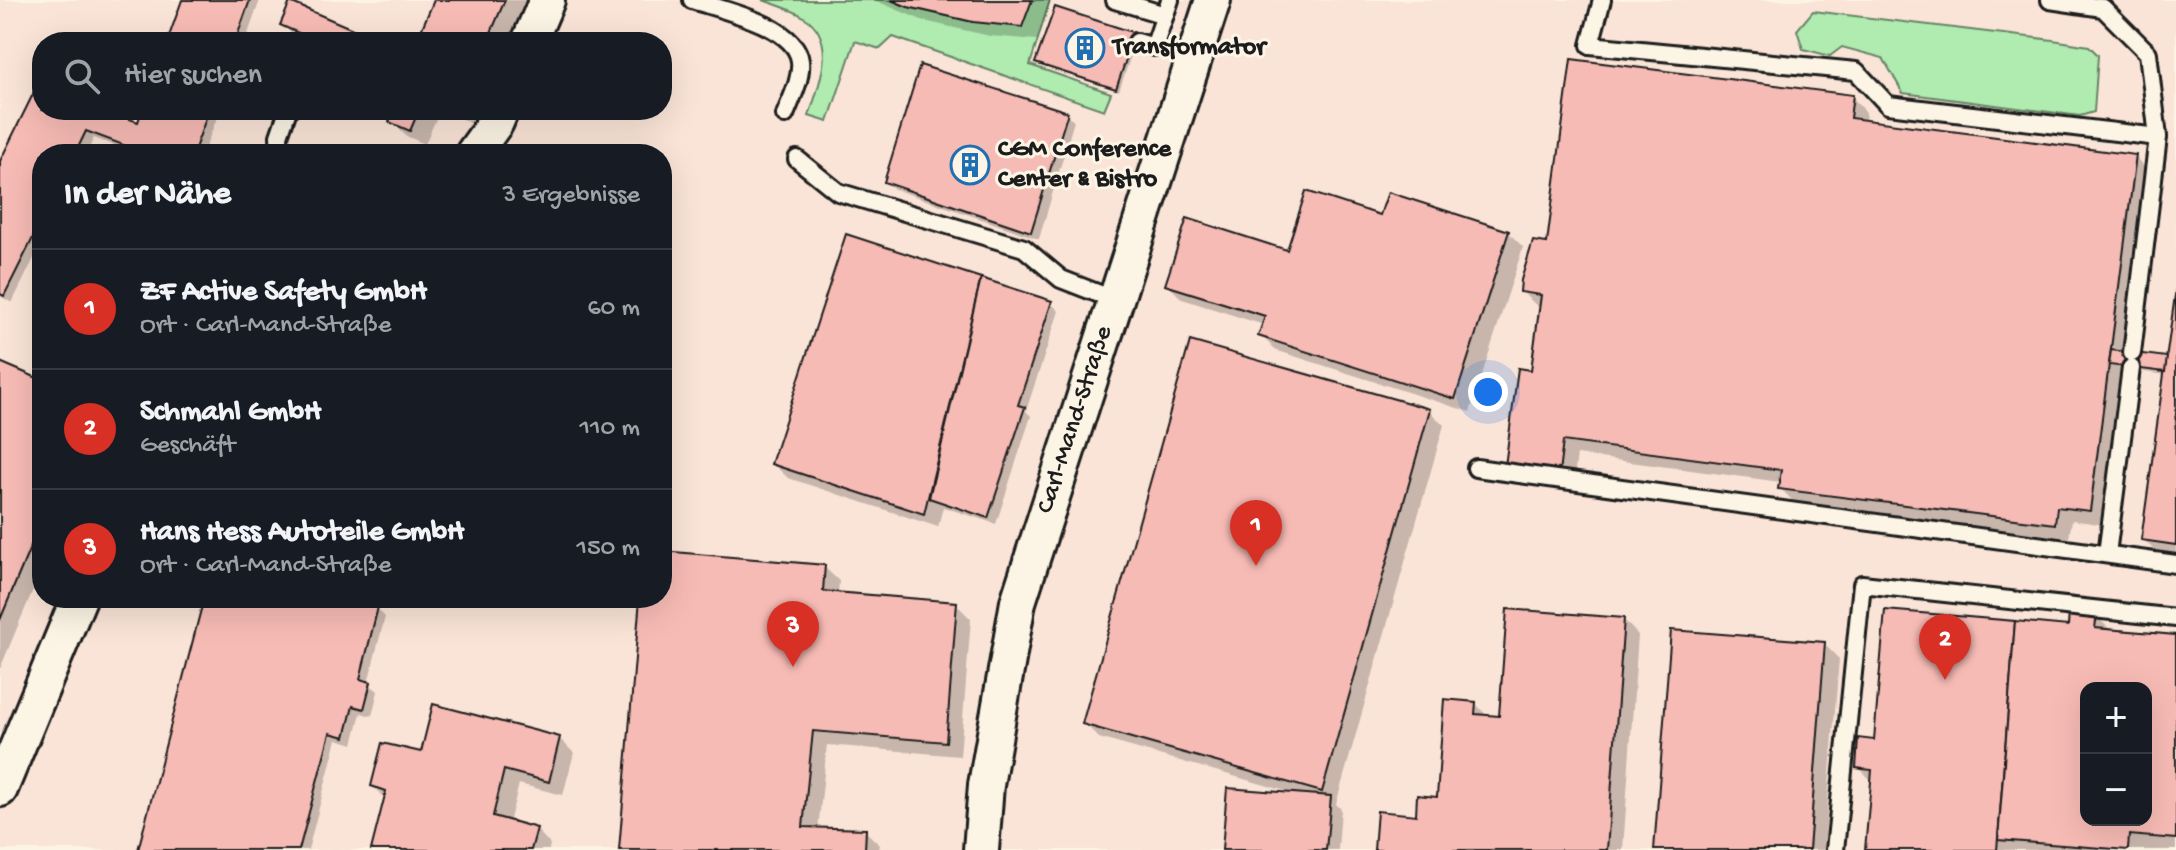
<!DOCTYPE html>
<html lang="de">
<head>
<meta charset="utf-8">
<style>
  :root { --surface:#171b24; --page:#20242c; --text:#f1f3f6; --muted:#9ea1a6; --line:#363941; --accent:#d93025 }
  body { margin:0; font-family:"Gochi Hand",sans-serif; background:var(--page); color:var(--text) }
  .controls { position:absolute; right:24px; bottom:24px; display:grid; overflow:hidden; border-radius:16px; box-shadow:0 8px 32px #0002 }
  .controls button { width:72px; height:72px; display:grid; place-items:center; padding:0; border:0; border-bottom:2px solid var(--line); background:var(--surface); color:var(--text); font:40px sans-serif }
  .you { position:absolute; left:1488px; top:392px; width:28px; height:28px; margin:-20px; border:6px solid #fff; border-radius:50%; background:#1a73e8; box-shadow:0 0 0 12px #1a73e833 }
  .badge { display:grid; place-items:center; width:52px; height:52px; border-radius:50%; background:var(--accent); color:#fff; font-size:26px; font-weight:700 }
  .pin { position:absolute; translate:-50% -66px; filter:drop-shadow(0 2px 4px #0008) }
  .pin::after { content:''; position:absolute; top:42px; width:28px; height:24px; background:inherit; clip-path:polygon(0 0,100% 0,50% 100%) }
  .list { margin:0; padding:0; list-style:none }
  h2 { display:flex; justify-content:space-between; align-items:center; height:104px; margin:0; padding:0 32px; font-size:34px }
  h2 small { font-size:26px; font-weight:400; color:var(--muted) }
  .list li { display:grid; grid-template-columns:52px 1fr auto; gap:24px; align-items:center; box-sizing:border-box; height:120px; padding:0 32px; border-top:2px solid var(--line) }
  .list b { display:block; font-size:30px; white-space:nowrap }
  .list p { margin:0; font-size:26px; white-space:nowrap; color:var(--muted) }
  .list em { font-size:26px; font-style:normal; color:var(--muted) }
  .icon { flex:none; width:44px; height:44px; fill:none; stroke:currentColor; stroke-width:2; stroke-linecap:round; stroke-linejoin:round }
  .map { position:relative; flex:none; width:2176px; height:850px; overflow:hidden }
  .search { position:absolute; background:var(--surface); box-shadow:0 8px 32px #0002; left:32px; top:32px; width:640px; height:88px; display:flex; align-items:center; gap:20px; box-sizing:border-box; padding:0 28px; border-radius:32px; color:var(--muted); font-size:30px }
  .panel { position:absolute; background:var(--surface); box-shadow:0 8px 32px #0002; left:32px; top:144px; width:640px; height:464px; border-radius:32px }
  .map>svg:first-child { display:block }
</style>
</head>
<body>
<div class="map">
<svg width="2176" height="850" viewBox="0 0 2176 850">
  <rect width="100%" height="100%" fill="#fcf5e5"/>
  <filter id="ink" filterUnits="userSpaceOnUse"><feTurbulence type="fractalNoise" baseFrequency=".0125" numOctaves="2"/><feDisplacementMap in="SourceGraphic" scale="16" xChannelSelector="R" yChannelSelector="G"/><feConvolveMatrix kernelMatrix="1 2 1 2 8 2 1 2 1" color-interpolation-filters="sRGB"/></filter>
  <g filter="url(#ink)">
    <path fill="#fae4d7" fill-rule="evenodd" d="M0,0H2176V850H0ZM42,42H662V110H42ZM42,154H662V598H42ZM2086,688H2146V820H2086Z"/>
    <g fill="#b0ebb0" stroke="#668466" stroke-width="2">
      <path d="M763,0H891L908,7L973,22L1032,0H1050L1030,65L1111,93L1104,110L893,37L880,49L855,41L828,122L809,116C819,85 839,39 804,17C792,9 776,5 763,0Z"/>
      <path d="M1813,11L2053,40L2089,46L2098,55L2094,112L2080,116L1903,93L1883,58L1842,47L1830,56L1803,49L1797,30Z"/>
    </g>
    <g fill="#0003" fill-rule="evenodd">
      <path d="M184,0H260L245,42H169Z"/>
      <path d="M436,0H525L507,42H418Z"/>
      <path d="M874,0H1051L1037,40L990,36L924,21Z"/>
      <path d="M282,24L378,42H304L297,39Z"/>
      <path d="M1137,38L1119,91L1041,66L1037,62Z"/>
      <path d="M42,90V110H98L139,125L144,110H220L203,154H129L130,151L94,138L86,154H42V242L12,303L0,296V166Z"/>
      <path d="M1852,97L1866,112L1865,122L2135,157L2149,172L2126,354L2168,359L2176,299V556L2158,554L2143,539L2166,375L2124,369L2104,525L2072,520L2069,538L1795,503L1780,488L1781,482L1577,455L1573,486L1522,480L1541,307L1537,306L1522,292L1549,245Z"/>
      <path d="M396,110H440L425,144L406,136L391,121Z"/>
      <path d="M452,110H483V112L479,121L473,124L462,119Z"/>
      <path d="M1066,114L1074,121L1039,239L894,189L886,181Z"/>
      <path d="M1381,218L1508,232L1523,247L1470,412L1275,350L1261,335L1264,325L1182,299L1167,284L1288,253Z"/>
      <path d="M847,236L1051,303L1059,311L1026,411L1031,416L996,524L943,507L938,527L788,478L773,464Z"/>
      <path d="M0,365L42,382V568L0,669Z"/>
      <path d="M1429,411L1444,425L1336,804L1341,809L1338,850H1224L1293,793L1099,738L1084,723Z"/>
      <path d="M662,553L824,567L839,581L838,594L956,604L971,619L960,756L827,745L818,830L865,831L880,845L879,850H621L642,598H662Z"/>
      <path d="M206,598H336L377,609L385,617L368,683L378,691L372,716L361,713L353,744L337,739L308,850H140Z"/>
      <path d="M1887,612L2070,628L2096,616L2112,631L2176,637V850H1867L1873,782L1858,767L1876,742ZM2086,688H2146V820H2086Z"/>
      <path d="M1624,620L1638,635L1623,850H1376L1439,799L1475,703L1489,718H1501Z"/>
      <path d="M1824,644L1839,659L1824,850H1656Z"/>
      <path d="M559,738L574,753L563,795L519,784L509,823L536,829L550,844L549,850H373L386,799L373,786L422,754Z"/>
    </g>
    <g fill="#f7bbb5" stroke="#1c1c1c" stroke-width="2" fill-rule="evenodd">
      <path d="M182,0H250L235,42H167Z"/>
      <path d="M434,0H505L487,42H416Z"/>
      <path d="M891,0H1032L1022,27L973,22L908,7Z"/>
      <path d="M290,2L383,42H319L280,25Z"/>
      <path d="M1055,7L1135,33L1116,89L1035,63Z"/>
      <path d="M1571,59L1853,95L1850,118L2136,155L2090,511L2057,507L2055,524L1778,489L1781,470L1563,441L1559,473L1505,466L1518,368L1531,370L1541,295L1520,292L1521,280L1533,241L1547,243Z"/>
      <path d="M920,65L1068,112L1031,232L884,182Z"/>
      <path d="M37,86L42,88V110H104L138,122L142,110H209L193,154H127L129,147L86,131L75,154H42V220L4,296L0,294V161Z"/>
      <path d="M394,110H419L410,131L389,122Z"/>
      <path d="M1306,191L1380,215L1388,192L1509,231L1455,399L1258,336L1265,316L1165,285L1187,218L1287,250Z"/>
      <path d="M846,234L981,278L924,514L771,464Z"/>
      <path d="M981,278L1052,301L1018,405L1025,407L988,518L929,498Z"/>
      <path d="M2176,288V545L2141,540Z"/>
      <path d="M1190,341L1430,409L1322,792L1082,724Z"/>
      <path d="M2111,350L2167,357L2165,372L2109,365Z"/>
      <path d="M0,362L42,380V519L0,620Z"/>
      <path d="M662,551L825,565L823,591L957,602L946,742L813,731L803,827L866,829L865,850H619L640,598H662Z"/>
      <path d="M204,598H344L378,607L360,679L371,682L364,709L353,706L345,737L330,733L299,850H138Z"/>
      <path d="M1507,609L1624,618L1607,850H1374L1377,811L1416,815L1417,795L1437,797L1444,699L1476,702L1475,714L1499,716Z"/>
      <path d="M1885,610L2015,621L1997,850H1865L1872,770L1856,768L1858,738L1874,740Z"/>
      <path d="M2069,612L2097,614L2095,628L2176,635V839L2129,835L2128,850L1998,840L2015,621L2068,626ZM2086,688H2146V820H2086Z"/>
      <path d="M1671,630L1825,642L1809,850H1654Z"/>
      <path d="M433,704L560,737L549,782L504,770L493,816L537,828L531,850H371L386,791L371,786L382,743L421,752Z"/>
      <path d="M1227,788L1331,796L1326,850H1222Z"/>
    </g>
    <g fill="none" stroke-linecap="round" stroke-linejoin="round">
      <defs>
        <g id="service">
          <path d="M692,0C722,10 796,25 800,61C802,79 791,99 785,115"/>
          <path d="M1115,0L1165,15"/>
          <path d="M1602,0L1590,45L1856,71L1888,105L2158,137"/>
          <path d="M2050,0L2103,8L2148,53L2158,137L2132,353"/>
          <path d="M1137,42L1154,47L1170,0"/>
          <path d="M280,154L279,136L288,110"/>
          <path d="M797,159L838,192L1024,248L1061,279L1115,300"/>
          <path d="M1476,468L2176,564"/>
          <path d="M2107,554L2131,368"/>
          <path d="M1835,850L1862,584L2176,618"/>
        </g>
        <g id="minor">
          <path d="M529,42L547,0"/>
          <path d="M473,154L496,122L501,110"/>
          <path d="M0,789L79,598"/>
          <path d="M981,850L986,785L1018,602L1213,0"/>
        </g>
      </defs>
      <use href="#service" stroke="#1c1c1c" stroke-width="22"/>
      <use href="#minor" stroke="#1c1c1c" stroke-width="40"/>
      <use href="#service" stroke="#fcf5e5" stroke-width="16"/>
      <use href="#minor" stroke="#fcf5e5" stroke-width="34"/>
    </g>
  </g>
  <defs>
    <symbol id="building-ring" viewBox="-11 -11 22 22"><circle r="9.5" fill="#fcf5e5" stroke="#1f6fb2" stroke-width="1.5"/><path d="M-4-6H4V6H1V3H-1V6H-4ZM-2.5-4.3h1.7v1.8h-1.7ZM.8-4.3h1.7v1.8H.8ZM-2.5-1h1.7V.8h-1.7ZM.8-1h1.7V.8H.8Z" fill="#1f6fb2"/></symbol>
  </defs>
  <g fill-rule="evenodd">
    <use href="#building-ring" x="1063" y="26" width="44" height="44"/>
    <use href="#building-ring" x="948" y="143" width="44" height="44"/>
  </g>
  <g text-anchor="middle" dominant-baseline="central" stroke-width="6" stroke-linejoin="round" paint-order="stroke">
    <g font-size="26" font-weight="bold" fill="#1c1c1c" stroke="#fcf5e5" text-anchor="start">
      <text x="1113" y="48">Transformator</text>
      <text x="998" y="150">CGM Conference<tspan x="998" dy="30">Center &amp; Bistro</tspan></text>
    </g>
    <g font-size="26" fill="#1c1c1c" stroke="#fcf5e5">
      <text transform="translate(1076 420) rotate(-72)">Carl-Mand-Straße</text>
    </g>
  </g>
</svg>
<div class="controls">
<button>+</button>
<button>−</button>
</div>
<div class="you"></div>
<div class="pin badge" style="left:1256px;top:566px">1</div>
<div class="pin badge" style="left:1945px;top:680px">2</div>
<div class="pin badge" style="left:793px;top:667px">3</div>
<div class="search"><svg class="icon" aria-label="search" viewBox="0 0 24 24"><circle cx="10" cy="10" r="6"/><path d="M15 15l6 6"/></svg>Hier suchen</div>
<section class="panel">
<h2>In der Nähe<small>3 Ergebnisse</small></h2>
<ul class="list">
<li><span class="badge">1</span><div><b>ZF Active Safety GmbH</b><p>Ort · Carl-Mand-Straße</p></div><em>60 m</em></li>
<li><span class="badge">2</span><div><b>Schmahl GmbH</b><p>Geschäft</p></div><em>110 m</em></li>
<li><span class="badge">3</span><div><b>Hans Hess Autoteile GmbH</b><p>Ort · Carl-Mand-Straße</p></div><em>150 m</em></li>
</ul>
</section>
</div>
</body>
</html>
